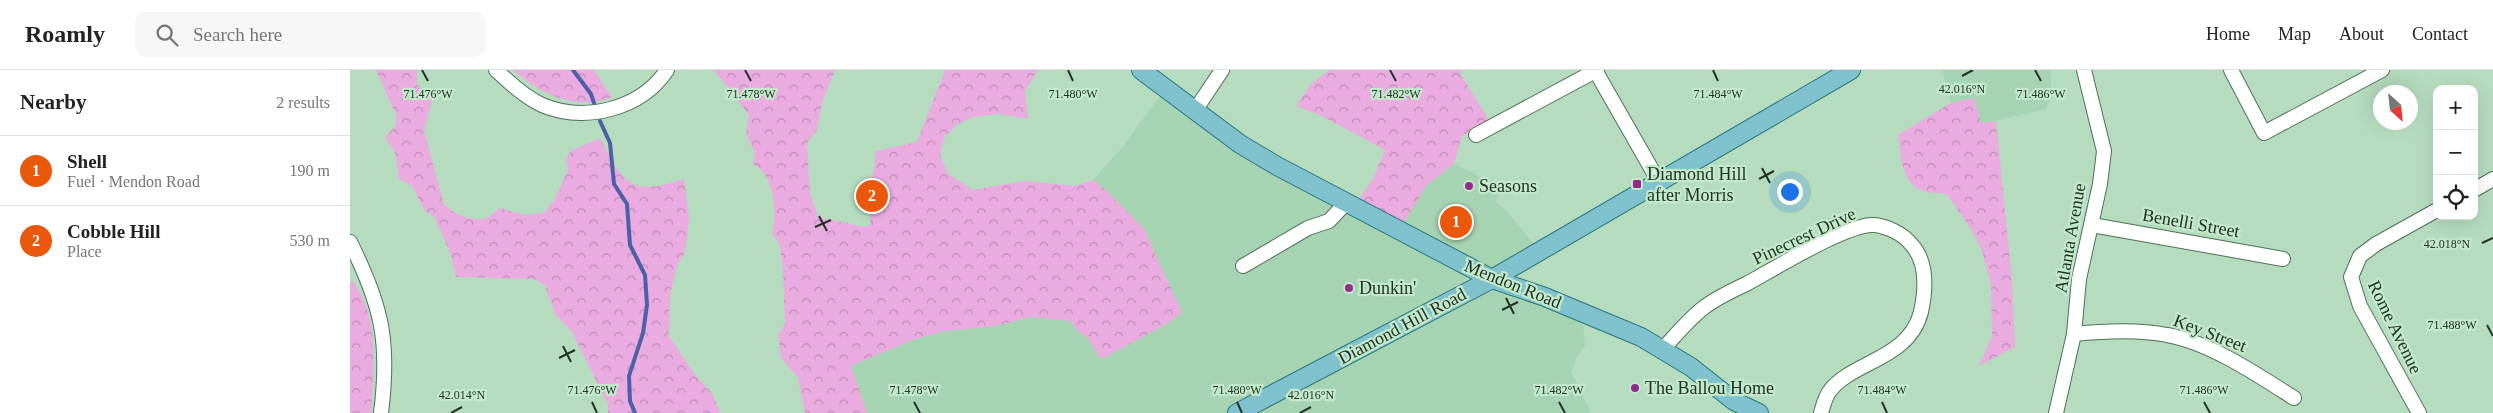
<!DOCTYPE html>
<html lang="en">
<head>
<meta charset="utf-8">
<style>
  :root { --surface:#fff; --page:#f6f6f6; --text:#222; --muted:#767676; --line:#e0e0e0; --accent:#ea580c }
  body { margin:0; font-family:Georgia,serif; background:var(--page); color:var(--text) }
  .controls { position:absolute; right:15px; top:15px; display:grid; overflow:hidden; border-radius:10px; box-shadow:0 5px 20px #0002 }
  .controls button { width:45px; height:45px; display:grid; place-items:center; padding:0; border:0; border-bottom:1px solid var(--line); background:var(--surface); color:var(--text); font:25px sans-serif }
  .compass { position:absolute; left:2023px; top:15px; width:45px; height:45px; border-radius:50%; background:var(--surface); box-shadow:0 5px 20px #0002; rotate:153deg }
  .you { position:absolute; left:1439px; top:121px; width:18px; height:18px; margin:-12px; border:4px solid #fff; border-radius:50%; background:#1a73e8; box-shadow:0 0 0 8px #1a73e833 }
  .badge { display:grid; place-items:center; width:32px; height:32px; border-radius:50%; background:var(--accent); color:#fff; font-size:16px; font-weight:700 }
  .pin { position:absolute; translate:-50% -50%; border:2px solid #fff; box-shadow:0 1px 5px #0006 }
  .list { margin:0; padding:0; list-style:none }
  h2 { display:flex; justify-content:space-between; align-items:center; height:65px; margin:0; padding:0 20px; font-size:21px }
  h2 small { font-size:16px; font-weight:400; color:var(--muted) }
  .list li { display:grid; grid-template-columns:32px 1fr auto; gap:15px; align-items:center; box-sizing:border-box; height:70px; padding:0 20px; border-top:1px solid var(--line) }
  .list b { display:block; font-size:19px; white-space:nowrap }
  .list p { margin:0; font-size:16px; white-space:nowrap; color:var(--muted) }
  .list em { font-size:16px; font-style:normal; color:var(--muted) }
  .icon { flex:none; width:28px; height:28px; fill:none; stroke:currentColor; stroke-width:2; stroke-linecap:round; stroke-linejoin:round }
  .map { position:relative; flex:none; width:2143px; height:343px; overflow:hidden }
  header { display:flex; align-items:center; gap:30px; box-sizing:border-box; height:70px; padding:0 25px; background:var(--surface); border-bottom:1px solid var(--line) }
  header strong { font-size:24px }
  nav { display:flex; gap:28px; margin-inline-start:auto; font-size:18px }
  .search { width:350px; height:45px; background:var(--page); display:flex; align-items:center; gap:12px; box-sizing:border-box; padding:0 18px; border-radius:10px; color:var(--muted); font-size:19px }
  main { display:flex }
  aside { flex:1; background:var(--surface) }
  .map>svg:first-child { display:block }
</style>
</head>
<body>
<header>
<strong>Roamly</strong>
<div class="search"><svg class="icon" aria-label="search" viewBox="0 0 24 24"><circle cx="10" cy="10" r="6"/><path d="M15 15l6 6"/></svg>Search here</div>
<nav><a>Home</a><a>Map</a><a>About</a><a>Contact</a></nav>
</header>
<main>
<aside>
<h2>Nearby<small>2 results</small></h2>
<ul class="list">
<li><span class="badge">1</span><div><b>Shell</b><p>Fuel · Mendon Road</p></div><em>190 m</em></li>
<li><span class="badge">2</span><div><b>Cobble Hill</b><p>Place</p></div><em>530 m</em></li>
</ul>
</aside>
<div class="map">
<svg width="2143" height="343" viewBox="0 0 2143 343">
  <defs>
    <pattern id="forest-crowns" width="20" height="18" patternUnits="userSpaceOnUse" patternTransform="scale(1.25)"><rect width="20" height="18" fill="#eaabe0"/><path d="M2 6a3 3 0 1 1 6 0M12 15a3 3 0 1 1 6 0" fill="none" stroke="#bd8cb6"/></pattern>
  </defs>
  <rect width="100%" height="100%" fill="#b6dcbf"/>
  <g fill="#a6d3b1">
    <path d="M1592,0H1700L1702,25L1696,39L1631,54L1616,29L1601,33Z"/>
    <path d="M815,19L1006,137L1062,136L1076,116L1104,94L1141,112L1149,119L1146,132L1155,139L1188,179L1145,204L1232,244L1235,276L1228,285L1221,302L1241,343H517L501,296L562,270L595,261L645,256L680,247L713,249L720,251L729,262L737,267L750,288H754L813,256L832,243L794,159L761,125L743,110L771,79Z"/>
  </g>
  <g fill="url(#forest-crowns)">
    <path d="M26,0H67V15L82,30L74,61L94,134C103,144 124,153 137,148C141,146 146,141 149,138L175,145L194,143L205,129L218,100L216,89L221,81L250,68C273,114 281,127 334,109L339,147L338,159L335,182L327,196L320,225L319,266L345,305L362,323L370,343H258V335L222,262L205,244L195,215L184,209L106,207L100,182L84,146L75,141L62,116L49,109L45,83L35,67L46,55V45Z"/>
    <path d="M163,0H244L262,27C226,42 191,24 163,0Z"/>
    <path d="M364,0H485L472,33L467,60L457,73L460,123L468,147L516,157L520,155L522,114L526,81L567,72L595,0H688L675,21L678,49L649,44L623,47L608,54L595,66L590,84L598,104L623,120L674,111L726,116L743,110L761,125L794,159L832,243L813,256L754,288H750L737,267L729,262L720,251L680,247L646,256L595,261L562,270L501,296L517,343H455L448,308L431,288L428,265L435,254L433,200L430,175L422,164C427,143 425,105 403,94L405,84L396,63L399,45Z"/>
    <path d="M980,0H1114L1110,3L1140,52L1112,66L1104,94L1076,116L1050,159L1007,132L1023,109L1035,80L972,46L946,36L961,14Z"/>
    <path d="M1624,28L1631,53L1646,51L1662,211L1665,277L1629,296L1642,266L1641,215L1632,181L1621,159L1597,124C1591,123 1584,123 1577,122C1551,117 1551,86 1548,65L1601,33Z"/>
    <path d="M3,211C30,250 24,297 21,343H0V212Z"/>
  </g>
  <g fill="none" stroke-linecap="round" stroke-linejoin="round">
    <g stroke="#4c60a7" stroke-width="4">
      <path d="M223,0L241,24L244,33"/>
      <path d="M250,51L260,73L264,114L277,134L280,175L295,205L297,235L293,263L279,306L280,331L285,343"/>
    </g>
    <defs>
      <g id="minor">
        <path d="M146,0C160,13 175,27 192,35C235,53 291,39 317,0"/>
        <path d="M1245,0L1309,112"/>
        <path d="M1881,0L1914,63L2032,0"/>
        <path d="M846,39L872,0"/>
        <path d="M1126,65L1247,0"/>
        <path d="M2124,120L2143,109"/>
        <path d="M1742,155L1933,189"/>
        <path d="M0,172C32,236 40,272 31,343"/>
        <path d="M893,196L958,158L979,151L995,134"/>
        <path d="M1724,264C1754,261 1787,259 1817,265C1859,272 1908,305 1944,328"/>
        <path d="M1312,280C1325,266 1337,251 1352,239C1365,228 1382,221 1398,213C1424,199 1498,153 1524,155C1537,156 1553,164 1561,174C1578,192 1576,219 1571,242C1559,290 1501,291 1479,322C1475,328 1473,336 1471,343"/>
        <path d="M1706,343L1724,264L1729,209L1750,114L1754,81L1734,0"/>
        <path d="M2069,343L2010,236L2001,207L2010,186L2026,174L2087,140"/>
      </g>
      <g id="major">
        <path d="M791,0L890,74L927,96L1142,209L1195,227L1291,267L1341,297L1384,331L1409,343"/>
        <path d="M887,343L1142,209L1501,0"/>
      </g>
    </defs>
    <use href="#minor" stroke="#4e7157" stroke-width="16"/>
    <use href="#major" stroke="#28757d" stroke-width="20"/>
    <use href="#minor" stroke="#fff" stroke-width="14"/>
    <use href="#major" stroke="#7fc2cd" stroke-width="18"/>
  </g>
  <path fill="none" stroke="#233227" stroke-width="2" d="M72,0L78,11M395,0L401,11M718,0L723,11M1040,0L1046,11M1363,0L1368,11M1685,0L1691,11M1612,6L1623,0M1412,98L1420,113M1409,109L1424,101M469,146L477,161M465,157L481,150M2132,173L2143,168M1156,228L1164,244M1152,240L1168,232M2137,255L2143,266M213,276L221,292M209,288L225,280M242,332L247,343M564,332L570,343M887,332L892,343M1209,332L1215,343M1532,332L1537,343M1854,332L1860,343M101,343L112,337M950,343L961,337"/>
  <g fill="#952a8c" stroke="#c3e9cb" stroke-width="2">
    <rect x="1282" y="109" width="10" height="10" rx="2.5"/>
    <circle cx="1119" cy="116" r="5"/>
    <circle cx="999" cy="218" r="5"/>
    <circle cx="1285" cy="318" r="5"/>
  </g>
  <g text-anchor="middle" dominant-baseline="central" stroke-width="4.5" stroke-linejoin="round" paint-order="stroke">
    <g font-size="18" fill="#233227" stroke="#c3e9cb" text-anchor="start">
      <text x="1297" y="104">Diamond Hill<tspan x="1297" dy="21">after Morris</tspan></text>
      <text x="1129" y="116">Seasons</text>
      <text x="1009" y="218">Dunkin'</text>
      <text x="1295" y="318">The Ballou Home</text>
    </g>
    <g font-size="18" fill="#233227" stroke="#c3e9cb">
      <text transform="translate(1841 153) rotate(10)">Benelli Street</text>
      <text transform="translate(1454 166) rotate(-25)">Pinecrest Drive</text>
      <text transform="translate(1720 168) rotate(-80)">Atlanta Avenue</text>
      <text transform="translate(1163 214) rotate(22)">Mendon Road</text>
      <text transform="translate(1052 256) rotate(-28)">Diamond Hill Road</text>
      <text transform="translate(2045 257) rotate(64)">Rome Avenue</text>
      <text transform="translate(1860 263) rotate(21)">Key Street</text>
    </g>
  </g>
  <g font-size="12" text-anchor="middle" fill="#233227" stroke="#c3e9cb" stroke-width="4.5" stroke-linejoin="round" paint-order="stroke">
    <text x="1612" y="23">42.016°N</text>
    <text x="78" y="28">71.476°W</text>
    <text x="401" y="28">71.478°W</text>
    <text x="723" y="28">71.480°W</text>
    <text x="1046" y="28">71.482°W</text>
    <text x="1368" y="28">71.484°W</text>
    <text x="1691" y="28">71.486°W</text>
    <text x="2097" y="178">42.018°N</text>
    <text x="2102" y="259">71.488°W</text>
    <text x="242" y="324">71.476°W</text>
    <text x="564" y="324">71.478°W</text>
    <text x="887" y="324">71.480°W</text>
    <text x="1209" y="324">71.482°W</text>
    <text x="1532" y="324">71.484°W</text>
    <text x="1854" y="324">71.486°W</text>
    <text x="112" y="329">42.014°N</text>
    <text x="961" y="329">42.016°N</text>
  </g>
</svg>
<div class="controls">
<button>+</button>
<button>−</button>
<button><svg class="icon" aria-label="locate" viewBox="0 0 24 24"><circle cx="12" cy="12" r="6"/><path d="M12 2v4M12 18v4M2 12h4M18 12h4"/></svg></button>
</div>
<svg class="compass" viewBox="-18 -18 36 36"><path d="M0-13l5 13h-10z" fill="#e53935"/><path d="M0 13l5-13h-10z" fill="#767676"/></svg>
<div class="you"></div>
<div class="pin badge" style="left:1106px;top:152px">1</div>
<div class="pin badge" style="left:522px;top:126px">2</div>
</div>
</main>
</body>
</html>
